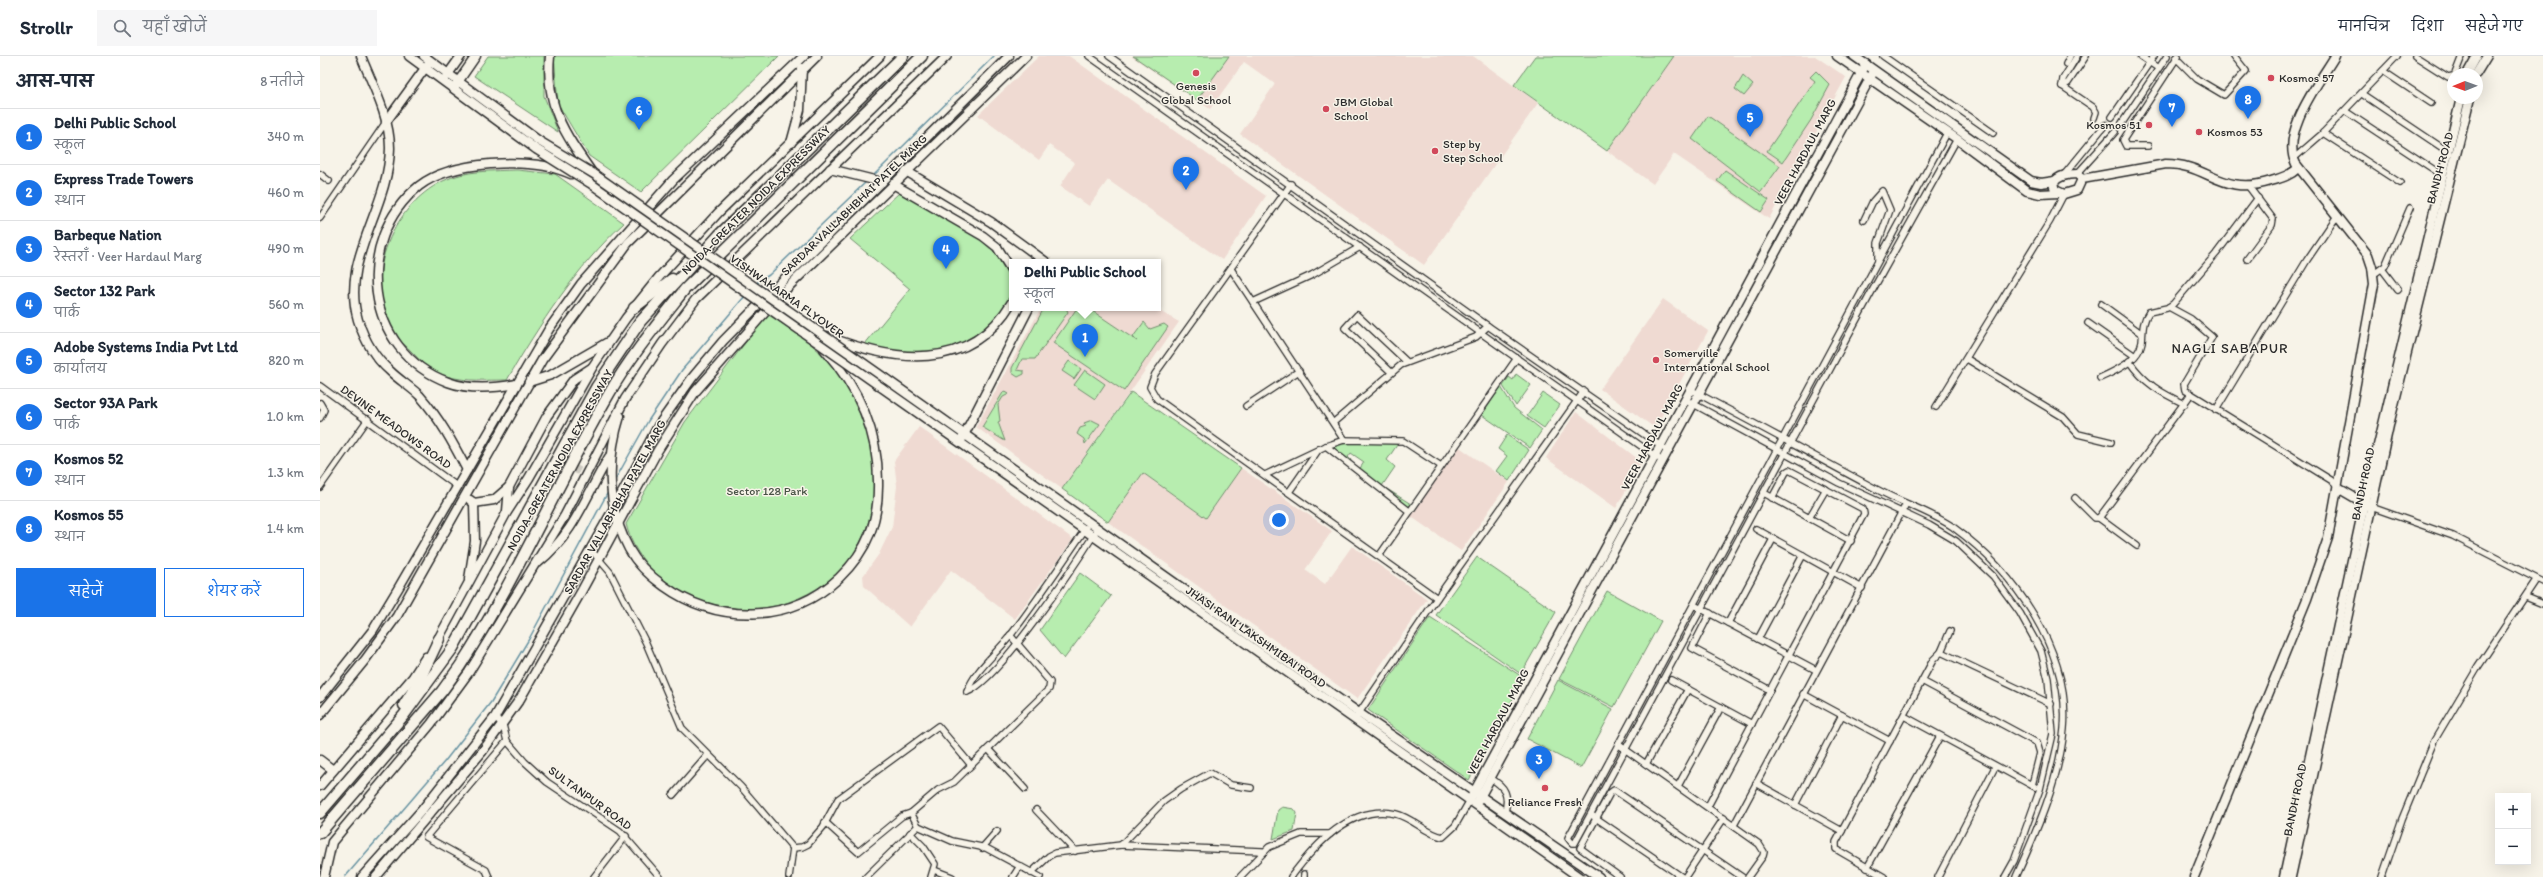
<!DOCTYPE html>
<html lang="hi">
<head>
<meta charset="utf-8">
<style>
  :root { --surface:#fff; --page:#f6f6f7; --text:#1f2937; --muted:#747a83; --line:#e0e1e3; --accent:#1a73e8 }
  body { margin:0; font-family:Itim,"Playpen Sans Deva",sans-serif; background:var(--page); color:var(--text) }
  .controls { position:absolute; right:12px; bottom:12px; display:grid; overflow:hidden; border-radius:0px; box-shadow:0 4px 16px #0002 }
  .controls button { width:36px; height:36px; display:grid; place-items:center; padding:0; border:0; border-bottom:1px solid var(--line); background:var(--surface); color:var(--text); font:20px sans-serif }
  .compass { position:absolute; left:2127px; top:12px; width:36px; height:36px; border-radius:50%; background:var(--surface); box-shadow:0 4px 16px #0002; rotate:269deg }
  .you { position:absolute; left:959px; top:464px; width:14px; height:14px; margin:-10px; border:3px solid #fff; border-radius:50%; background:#1a73e8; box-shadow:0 0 0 6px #1a73e833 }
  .badge { display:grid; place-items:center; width:26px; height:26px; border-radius:50%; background:var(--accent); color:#fff; font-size:13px; font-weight:700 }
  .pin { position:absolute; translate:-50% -33px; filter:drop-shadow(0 1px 2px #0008) }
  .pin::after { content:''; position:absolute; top:21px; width:14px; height:12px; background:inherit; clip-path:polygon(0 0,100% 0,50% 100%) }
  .popup { position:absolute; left:689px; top:203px; width:152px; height:52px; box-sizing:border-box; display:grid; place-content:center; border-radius:0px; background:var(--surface); filter:drop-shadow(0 1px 3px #0005); font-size:13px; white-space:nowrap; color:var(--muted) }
  .popup b { font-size:15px; color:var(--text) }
  .popup::after { content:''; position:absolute; left:50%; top:100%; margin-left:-8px; border:8px solid transparent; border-top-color:var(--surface) }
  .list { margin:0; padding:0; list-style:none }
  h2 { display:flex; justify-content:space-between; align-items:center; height:52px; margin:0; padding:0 16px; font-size:17px }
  h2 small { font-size:13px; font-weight:400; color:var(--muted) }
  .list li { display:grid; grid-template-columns:26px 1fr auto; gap:12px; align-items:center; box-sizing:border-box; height:56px; padding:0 16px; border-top:1px solid var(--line) }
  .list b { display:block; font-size:15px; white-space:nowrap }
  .list p { margin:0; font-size:13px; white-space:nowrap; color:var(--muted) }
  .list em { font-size:13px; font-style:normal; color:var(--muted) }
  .actions { display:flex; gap:8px; padding:12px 16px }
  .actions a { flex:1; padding:9px 0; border:1px solid var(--accent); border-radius:0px; text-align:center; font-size:14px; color:var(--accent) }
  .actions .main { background:var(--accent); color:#fff }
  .icon { flex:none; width:22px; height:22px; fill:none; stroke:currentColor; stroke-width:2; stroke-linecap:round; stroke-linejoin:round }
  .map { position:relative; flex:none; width:2223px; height:821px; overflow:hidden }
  header { display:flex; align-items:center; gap:24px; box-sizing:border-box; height:56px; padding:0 20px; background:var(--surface); border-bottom:1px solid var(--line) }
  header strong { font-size:19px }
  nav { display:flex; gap:22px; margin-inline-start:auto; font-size:14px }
  .search { width:280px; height:36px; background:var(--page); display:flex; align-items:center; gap:10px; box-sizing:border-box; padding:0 14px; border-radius:0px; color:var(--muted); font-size:15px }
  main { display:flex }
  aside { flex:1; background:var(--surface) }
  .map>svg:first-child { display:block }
</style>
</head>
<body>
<header>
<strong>Strollr</strong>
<div class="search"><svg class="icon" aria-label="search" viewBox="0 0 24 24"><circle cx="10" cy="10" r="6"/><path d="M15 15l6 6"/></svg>यहाँ खोजें</div>
<nav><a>मानचित्र</a><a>दिशा</a><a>सहेजे गए</a></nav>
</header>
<main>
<aside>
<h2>आस-पास<small>8 नतीजे</small></h2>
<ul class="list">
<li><span class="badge">1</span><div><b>Delhi Public School</b><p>स्कूल</p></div><em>340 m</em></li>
<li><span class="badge">2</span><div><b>Express Trade Towers</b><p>स्थान</p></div><em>460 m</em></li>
<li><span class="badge">3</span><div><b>Barbeque Nation</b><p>रेस्तराँ · Veer Hardaul Marg</p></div><em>490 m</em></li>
<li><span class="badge">4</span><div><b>Sector 132 Park</b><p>पार्क</p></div><em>560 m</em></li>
<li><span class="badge">5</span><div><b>Adobe Systems India Pvt Ltd</b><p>कार्यालय</p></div><em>820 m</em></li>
<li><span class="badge">6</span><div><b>Sector 93A Park</b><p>पार्क</p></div><em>1.0 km</em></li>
<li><span class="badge">7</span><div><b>Kosmos 52</b><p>स्थान</p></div><em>1.3 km</em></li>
<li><span class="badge">8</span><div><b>Kosmos 55</b><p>स्थान</p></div><em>1.4 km</em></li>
</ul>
<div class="actions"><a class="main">सहेजें</a><a>शेयर करें</a></div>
</aside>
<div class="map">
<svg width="2223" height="821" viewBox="0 0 2223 821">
  <rect width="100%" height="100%" fill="#f7f3e8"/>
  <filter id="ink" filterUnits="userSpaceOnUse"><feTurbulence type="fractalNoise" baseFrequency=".025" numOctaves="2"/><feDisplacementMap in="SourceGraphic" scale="8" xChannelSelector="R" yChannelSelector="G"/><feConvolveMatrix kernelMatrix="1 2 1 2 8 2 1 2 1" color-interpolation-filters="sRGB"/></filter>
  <g filter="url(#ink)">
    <g fill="#efdad2">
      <path d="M719,0H749L946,140L902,204L788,124L769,150L740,130L755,107L729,89L719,104L658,59Z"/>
      <path d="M811,0H1153L1218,47L1104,209L920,78L955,28L924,6L890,53Z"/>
      <path d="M1354,0H1495L1526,21L1449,163L1354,98L1333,128L1287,95Z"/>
      <path d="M1343,243L1388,275L1335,372L1280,333Z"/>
      <path d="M721,252H834L859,266L742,433L656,371Z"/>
      <path d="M1256,356L1322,406L1296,452L1226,402Z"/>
      <path d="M599,371L753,483L695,563L631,514L590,571L544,530L543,520L559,498L572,471L577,430L574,405Z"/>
      <path d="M1138,390L1189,426L1141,495L1090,460Z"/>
      <path d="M921,412L1012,475L985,514L1005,528L1032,490L1107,543L1037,643L788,466L823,417L886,462Z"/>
    </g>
    <g fill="#b7edaf" stroke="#718c6d">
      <path d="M168,0H224V40L238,76L154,20Z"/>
      <path d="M234,0H459L321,136L269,100L238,48Z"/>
      <path d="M813,0H909L877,44Z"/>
      <path d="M1215,0H1354L1287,95L1194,29Z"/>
      <path d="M1496,15L1510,29L1491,64L1463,106L1447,95L1495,25L1490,21Z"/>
      <path d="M1423,20L1433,29L1424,40L1415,33Z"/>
      <path d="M1388,60L1460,110L1441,136L1372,83Z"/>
      <path d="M197,114L235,118L304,167C257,210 219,269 187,324C160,324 130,327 107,311C102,307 97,301 92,296C87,290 79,285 75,279C40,227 70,151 123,125C145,114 173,115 197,114Z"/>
      <path d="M1405,114L1449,144L1441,156L1397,125Z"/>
      <path d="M580,136C618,159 669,177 690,219C695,230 691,240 685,250C656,299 594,303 544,289L590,233L530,183Z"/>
      <path d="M724,252H746L748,256L715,303H702L697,314L704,315V318L698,321L692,317V312Z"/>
      <path d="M757,252H768L817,285L813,281L824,266L830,273L844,268L848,271L804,335L733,287Z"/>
      <path d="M447,258C471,273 497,289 514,312C573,391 574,508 469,546C434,558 396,554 364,537C335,521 314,500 306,468L365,366Z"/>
      <path d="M749,305L761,313L754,323L742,315Z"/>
      <path d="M765,314L785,328L775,343L754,329Z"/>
      <path d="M1196,318L1211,329L1196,350L1183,330L1189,321L1193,324Z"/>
      <path d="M1181,331L1194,352L1222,374L1210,392L1162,359Z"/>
      <path d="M684,335L689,338L683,341L678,349L680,365L678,366L685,385L662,371Z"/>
      <path d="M811,336L921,412L886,462L823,417L788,466L742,433Z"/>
      <path d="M1223,337L1240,349L1224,372L1207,360Z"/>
      <path d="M772,364L780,368L765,388L764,383L757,378L760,372L766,370L764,367Z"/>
      <path d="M1187,379L1209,394L1189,425L1176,415L1187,400L1178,393Z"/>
      <path d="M1026,386H1079L1067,404L1075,411L1062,430L1091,448L1088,452L1039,414L1044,406L1031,397L1028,401L1031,404L1030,406L1008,390Z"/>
      <path d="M1157,501L1236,556L1201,618L1116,559Z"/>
      <path d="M760,517L791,540L744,603L720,574Z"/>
      <path d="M1287,535L1341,565L1294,651L1239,623Z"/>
      <path d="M1110,561L1204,622L1149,724L1048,654Z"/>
      <path d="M1238,624L1293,653L1261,712L1207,683Z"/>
      <path d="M962,751L974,753L977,757L974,775L953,783L958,754Z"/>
    </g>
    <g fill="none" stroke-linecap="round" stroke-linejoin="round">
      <g stroke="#6893a2" stroke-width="1.5">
        <path d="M553,120L674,0"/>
        <path d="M435,228L449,219L547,125"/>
        <path d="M294,426L328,365L362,314L425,240"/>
        <path d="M25,821L125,705L171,646L209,583L288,436"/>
      </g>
      <g stroke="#cecbc2" stroke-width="5.5" stroke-dasharray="5.5 3" stroke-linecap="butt">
        <path d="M1785,69L1792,61"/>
        <path d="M1795,76L1802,67"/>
      </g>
      <path stroke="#cecbc2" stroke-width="8" stroke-dasharray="8 4" stroke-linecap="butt" d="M221,394L268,420"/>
      <defs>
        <g id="street">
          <path d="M769,0L1338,402"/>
          <path d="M789,0L1168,270L1348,395"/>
          <path d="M1563,0L1673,77"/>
          <path d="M1820,0L1838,12"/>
          <path d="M2095,0L2128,21L2133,20"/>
          <path d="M1856,2L1877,23L1904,39L1926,15L1914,0"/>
          <path d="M1746,8L1750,0"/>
          <path d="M2063,15L2111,47"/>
          <path d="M2135,18L2142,0"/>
          <path d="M1742,30L1773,51L1776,56L1774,62"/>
          <path d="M1742,30L1748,27L1766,0"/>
          <path d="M1742,30L1743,23L1757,0"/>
          <path d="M2042,38L2130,97"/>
          <path d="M2025,55L2116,115"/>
          <path d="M1792,61L1834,0"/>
          <path d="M1802,67L1847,0"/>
          <path d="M1627,77L1248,782L1252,787H1255L1551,237L1637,83"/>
          <path d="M2003,77L2080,127"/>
          <path d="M1828,90H1806L1803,84L1858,0"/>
          <path d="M1973,103L2002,78L2077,0"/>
          <path d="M0,118L9,125"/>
          <path d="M1757,118L1795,76"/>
          <path d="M1744,119L1785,69"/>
          <path d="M971,128L835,318L830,331L837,343L1117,542"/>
          <path d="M0,162L66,66"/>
          <path d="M1544,164L1553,145L1562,135L1570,154L1558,187V204"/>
          <path d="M1927,203L1952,169L1953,163L1929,131"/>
          <path d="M911,213L1024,384"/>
          <path d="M2062,213L2078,234"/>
          <path d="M2054,218L2065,210L2090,152"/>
          <path d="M933,246L992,219L1040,191"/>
          <path d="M1781,248L1822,278"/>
          <path d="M1849,251L1871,263L1892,281L1864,328L1865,334L2014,426L2018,431"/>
          <path d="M1768,267L1815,300"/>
          <path d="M1647,303L1743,361L1758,378L1791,386"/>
          <path d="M1809,305C1824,327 1841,337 1865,348"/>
          <path d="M1071,316L1025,272L1037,259L1087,306"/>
          <path d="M1780,322C1795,315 1819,305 1822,286C1823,275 1822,266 1829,256L1847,252L1853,248L1896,198L1938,142"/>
          <path d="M0,330L138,431"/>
          <path d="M1371,334C1434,367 1496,401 1558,434C1582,447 1611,456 1633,471C1694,515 1751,595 1744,673C1739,725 1717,774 1696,821"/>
          <path d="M1370,346L1519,427L1609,469L1636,485L1673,520L1700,557L1721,595L1728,623L1733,678L1720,733L1694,805L1685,821"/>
          <path d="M0,347L4,354L0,362"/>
          <path d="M926,350L979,315"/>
          <path d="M1616,351L1730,165L1744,138"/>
          <path d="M1896,354L1987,204L2017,160"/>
          <path d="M1014,366L1081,309L1156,281L1168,270"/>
          <path d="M1006,390L1089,455"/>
          <path d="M945,419L1006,390L1024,384L1083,385L1121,410"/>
          <path d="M0,431L48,363"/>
          <path d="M969,436L999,393"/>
          <path d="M1444,437L1531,485"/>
          <path d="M1755,442L1775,462H1779L1871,338"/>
          <path d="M2051,451L2133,480L2223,526"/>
          <path d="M1489,462L1506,433"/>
          <path d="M1779,462L1817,490"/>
          <path d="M1436,473L1542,532"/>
          <path d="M271,494L290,516L326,587L362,672L421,731L473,792"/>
          <path d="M1059,500L1197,302"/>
          <path d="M2206,541L2223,548"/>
          <path d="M1374,549L1496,614"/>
          <path d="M1390,557L1372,592L1450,634"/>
          <path d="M1408,567L1453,483"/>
          <path d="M1438,583L1483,499"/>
          <path d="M1621,596L1731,648"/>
          <path d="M1351,624L1432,668"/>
          <path d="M1602,625L1717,687L1720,697L1712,729"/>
          <path d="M647,636C678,625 755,509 775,477"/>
          <path d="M647,636C654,615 676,598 690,580C717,545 741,508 766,472"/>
          <path d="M1483,638L1570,685"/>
          <path d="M1037,660L1117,542L1264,335"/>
          <path d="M1584,660L1715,731"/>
          <path d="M175,661L183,669L187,685L205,706L227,726L300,775L340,821"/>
          <path d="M1299,689L1439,788L1444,796L1443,800L1428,821"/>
          <path d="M668,693L705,733"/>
          <path d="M1326,708L1368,633"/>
          <path d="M1170,722C1186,731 1189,739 1185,756"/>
          <path d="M1436,727L1522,775"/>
          <path d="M1358,730L1401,651"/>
          <path d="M353,739L388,699"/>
          <path d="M1475,749L1522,659"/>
          <path d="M1388,750L1544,458L1543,453L1469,414L1466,416L1452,442"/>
          <path d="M716,754L755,795"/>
          <path d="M591,757L598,770L632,785L666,792L720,821"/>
          <path d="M1273,760L1362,821"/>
          <path d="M505,766L538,796L582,760L591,757L618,734L634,726L729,633L730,626L690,579"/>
          <path d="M1414,769L1586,448"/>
          <path d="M590,777L603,790L615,808L611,821"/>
          <path d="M801,789L942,795"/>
          <path d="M473,792L482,791L488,788L503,771L518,743L618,670L651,709"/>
          <path d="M662,792L677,775"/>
          <path d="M1547,812L1620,680"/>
          <path d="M614,814L632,821"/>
          <path d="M711,817L729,800L735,797L801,789L844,745L861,733L890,717L911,729L931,732"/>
          <path d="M169,821L166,814L106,781L187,685"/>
          <path d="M274,821L306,780"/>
          <path d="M469,821L473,792"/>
          <path d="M546,821L598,770"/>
          <path d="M693,821L700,810"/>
          <path d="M920,821L949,791L981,778H1010"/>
          <path d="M971,821C994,790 1032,747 1076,758C1093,762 1106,778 1123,781L1135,770L1150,744"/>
          <path d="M984,821V818"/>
          <path d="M1300,821L1260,792L1290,737L1294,734L1422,821"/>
          <path d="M1365,821L1404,762"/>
          <path d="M1564,821L1521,796L1516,793V786L1613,604L1621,596L1630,575"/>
          <path d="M1618,821L1675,711"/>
          <path d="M2062,821L2082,763L2114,685L2158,611L2216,524"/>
        </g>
        <g id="secondary">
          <path d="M41,0C52,28 70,61 70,92C69,153 20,203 38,264C44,283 55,302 70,315C79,324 91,331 100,340C120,363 133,387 147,414"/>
          <path d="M89,0L216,93"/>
          <path d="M104,0L219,85"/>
          <path d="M230,0C225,51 245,78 273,118"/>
          <path d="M1517,0L1637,83L1707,135L1720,138L1739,137"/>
          <path d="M1534,0L1711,125L1721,127L1735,125"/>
          <path d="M2147,18L2157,0"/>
          <path d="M2156,18L2167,0"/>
          <path d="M126,21L141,0"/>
          <path d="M136,29L156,0"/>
          <path d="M66,66L108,8"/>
          <path d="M471,87L480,54L482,12"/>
          <path d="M510,113L562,126"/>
          <path d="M586,115L671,166L726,206"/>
          <path d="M1757,118L1762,123L1757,134L1744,138L1735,134L1733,127C1739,119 1748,118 1757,118Z"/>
          <path d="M1762,123L1846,108C1889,108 1901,141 1951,125C1962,122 1971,119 1978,112"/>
          <path d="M573,128L663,180L677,191L692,215"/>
          <path d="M507,280C573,306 649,318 692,246"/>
          <path d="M566,323L1039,657L1279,821"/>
          <path d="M209,326L231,319L288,286"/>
          <path d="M197,328C175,332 149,334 128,326C44,295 32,185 99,130C118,115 147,110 170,108C196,106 227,107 251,118"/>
          <path d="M561,331L1259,821"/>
          <path d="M300,360C286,404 287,452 309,493C317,508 330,520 344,530C397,568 470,568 519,522C548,494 559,465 558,425C558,375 537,330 504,293"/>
          <path d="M642,383L709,252"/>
          <path d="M2018,432L2049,450"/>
          <path d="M150,444L154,447L174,444L189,431"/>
          <path d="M187,455L189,431L227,360L254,323L271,312"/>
          <path d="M219,506C255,477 266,439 289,401"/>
          <path d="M149,523L155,485L154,447"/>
          <path d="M116,587L187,456L209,422L273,310L306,262L339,221L399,156L560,0"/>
          <path d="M0,641L53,574L79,531L229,273L261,228L353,124L484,0"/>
          <path d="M0,659L45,604L77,560L222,304L308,187L497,0"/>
          <path d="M0,704L13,714"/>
          <path d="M0,730L93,621L106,601"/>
          <path d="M1152,740L1546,8"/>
          <path d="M1159,743L1554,15"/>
          <path d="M4,821L12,786L111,668L149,616L245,459L305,343L342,288L376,243L627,0"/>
          <path d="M42,821L102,754L175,661L294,452L338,370L372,322L403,285L455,232L689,0"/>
          <path d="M56,821L162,696L200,643L261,536L338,394L375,336L462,237L706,0"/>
          <path d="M1874,821L1987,543L2008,482L2054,228L2052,211L2048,199L1976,108C1960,76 1999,27 2015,0"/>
          <path d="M1964,821L2044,448L2141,42"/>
          <path d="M1971,821L2070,365L2150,42"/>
        </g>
        <g id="highway">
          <path d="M314,252L352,223"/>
          <path d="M84,649L99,625L119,583"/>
          <path d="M0,757L84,659L133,592L277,330L320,266L399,179L583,0"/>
          <path d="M0,777L122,635L140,610C196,524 237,428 289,338C310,301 339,266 365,233L602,0"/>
        </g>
      </defs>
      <use href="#street" stroke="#2b2b2b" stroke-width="8"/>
      <use href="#secondary" stroke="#2b2b2b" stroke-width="11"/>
      <use href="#highway" stroke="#2b2b2b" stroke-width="13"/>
      <use href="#street" stroke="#f7f3e8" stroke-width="5.5"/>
      <use href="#secondary" stroke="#f7f3e8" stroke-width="8"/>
      <use href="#highway" stroke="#f7f3e8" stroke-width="10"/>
      <defs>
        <g id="secondary-bridge">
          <path d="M219,85L274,118L566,323"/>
          <path d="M216,93L270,127L561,331"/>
        </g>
      </defs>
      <use href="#secondary-bridge" stroke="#2b2b2b" stroke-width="11" stroke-linecap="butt"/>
      <use href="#secondary-bridge" stroke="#f7f3e8" stroke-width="8"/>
    </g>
  </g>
  <g fill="#d1495b" stroke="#f7f3e8" stroke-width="1.5">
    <circle cx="876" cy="17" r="4"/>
    <circle cx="1951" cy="22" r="4"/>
    <circle cx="1006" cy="53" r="4"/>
    <circle cx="1829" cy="69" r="4"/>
    <circle cx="1879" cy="76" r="4"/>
    <circle cx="1115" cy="95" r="4"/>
    <circle cx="1336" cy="304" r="4"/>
    <circle cx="1225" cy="732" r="4"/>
  </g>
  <g text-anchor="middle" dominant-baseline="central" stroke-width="3" stroke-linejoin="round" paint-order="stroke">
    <g font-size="12" fill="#2b2b2b" stroke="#f7f3e8" text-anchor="start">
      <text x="1959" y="22">Kosmos 57</text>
      <text x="876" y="30" text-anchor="middle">Genesis<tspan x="876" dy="14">Global School</tspan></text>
      <text x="1014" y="46">JBM Global<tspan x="1014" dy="14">School</tspan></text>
      <text x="1821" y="69" text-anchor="end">Kosmos 51</text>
      <text x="1887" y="76">Kosmos 53</text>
      <text x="1123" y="88">Step by<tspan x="1123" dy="14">Step School</tspan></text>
      <text x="1344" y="297">Somerville<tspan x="1344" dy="14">International School</tspan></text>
      <text x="1225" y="746" text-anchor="middle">Reliance Fresh</text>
    </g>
    <g font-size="12" fill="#2b2b2b" stroke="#f7f3e8">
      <text transform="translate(1485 96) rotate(-62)">VEER HARDAUL MARG</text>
      <text transform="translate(2120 112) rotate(-75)">BANDH ROAD</text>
      <text transform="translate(436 144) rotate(-45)">NOIDA-GREATER NOIDA EXPRESSWAY</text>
      <text transform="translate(534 149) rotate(-44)">SARDAR VALLABHBHAI PATEL MARG</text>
      <text transform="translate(467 240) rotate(35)">VISHWAKARMA FLYOVER</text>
      <text transform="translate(76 371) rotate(36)">DEVINE MEADOWS ROAD</text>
      <text transform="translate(1332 381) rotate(-62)">VEER HARDAUL MARG</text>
      <text transform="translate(240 404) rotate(-61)">NOIDA-GREATER NOIDA EXPRESSWAY</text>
      <text transform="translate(2043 428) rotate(-78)">BANDH ROAD</text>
      <text transform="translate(295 451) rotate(-61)">SARDAR VALLABHBHAI PATEL MARG</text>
      <text transform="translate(936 581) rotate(35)">JHASI RANI LAKSHMIBAI ROAD</text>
      <text transform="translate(1178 666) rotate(-62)">VEER HARDAUL MARG</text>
      <text transform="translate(270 742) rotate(36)">SULTANPUR ROAD</text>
      <text transform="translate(1975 744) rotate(-78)">BANDH ROAD</text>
    </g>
    <g font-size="12" fill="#475245" stroke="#f7f3e8">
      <text x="447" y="435">Sector 128 Park</text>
    </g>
    <g font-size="14" letter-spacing="1" fill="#2b2b2b" stroke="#f7f3e8">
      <text x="1910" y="292">NAGLI SABAPUR</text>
    </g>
  </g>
</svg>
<div class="controls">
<button>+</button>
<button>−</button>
</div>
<svg class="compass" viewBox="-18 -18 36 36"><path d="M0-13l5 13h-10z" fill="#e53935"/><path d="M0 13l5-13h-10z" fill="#747a83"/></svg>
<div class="you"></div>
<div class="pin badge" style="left:765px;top:301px">1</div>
<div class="popup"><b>Delhi Public School</b>स्कूल</div>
<div class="pin badge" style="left:866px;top:134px">2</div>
<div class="pin badge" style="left:1219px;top:723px">3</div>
<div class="pin badge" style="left:626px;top:213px">4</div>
<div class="pin badge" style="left:1430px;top:81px">5</div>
<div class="pin badge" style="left:319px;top:74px">6</div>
<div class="pin badge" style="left:1852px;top:71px">7</div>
<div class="pin badge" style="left:1928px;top:63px">8</div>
</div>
</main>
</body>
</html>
